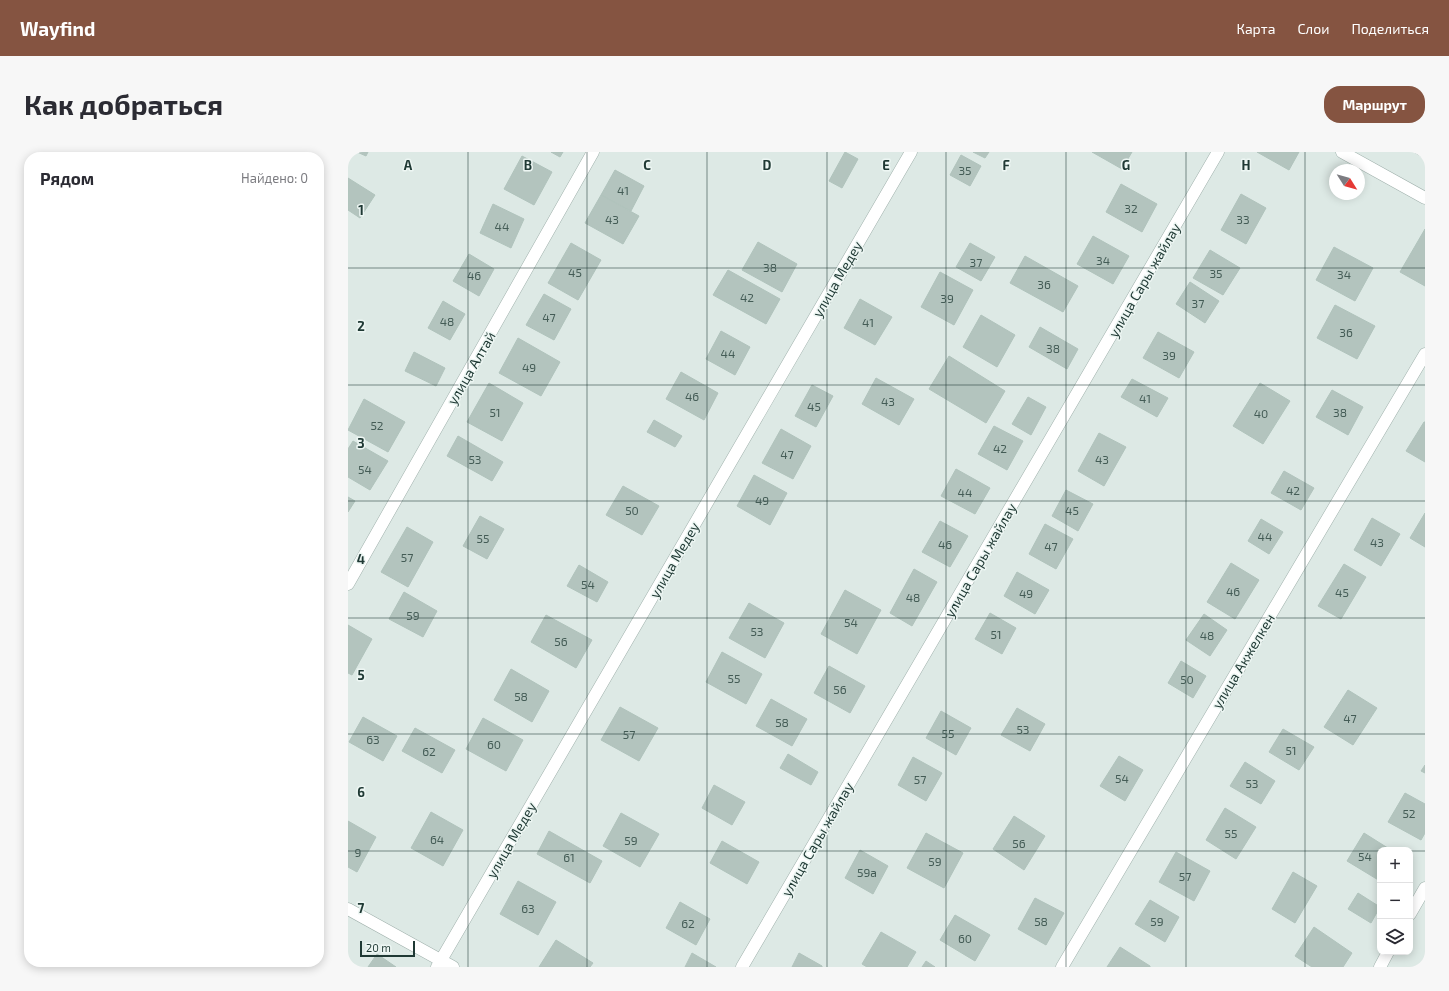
<!DOCTYPE html>
<html lang="ru">
<head>
<meta charset="utf-8">
<style>
  :root { --surface:#fff; --page:#f7f7f7; --text:#2b2b33; --muted:#7c7c81; --line:#e1e1e2; --accent:#855441 }
  body { margin:0; font-family:"Exo 2",sans-serif; background:var(--page); color:var(--text) }
  .controls { position:absolute; right:12px; bottom:12px; display:grid; overflow:hidden; border-radius:8px; box-shadow:0 2px 10px #0003 }
  .controls button { width:36px; height:36px; display:grid; place-items:center; padding:0; border:0; border-bottom:1px solid var(--line); background:var(--surface); color:var(--text); font:20px sans-serif }
  .compass { position:absolute; left:981px; top:12px; width:36px; height:36px; border-radius:50%; background:var(--surface); box-shadow:0 2px 10px #0003; rotate:127deg }
  .scale { position:absolute; left:12px; bottom:10px; width:55px; box-sizing:border-box; padding-left:4px; border:2px solid #1f3934; border-top:0; font-size:11px; line-height:14px; white-space:nowrap; color:#1f3934; -webkit-text-stroke:3px #edf6f3; paint-order:stroke }
  .list { margin:0; padding:0; list-style:none }
  h2 { display:flex; justify-content:space-between; align-items:center; height:52px; margin:0; padding:0 16px; font-size:17px }
  h2 small { font-size:13px; font-weight:400; color:var(--muted) }
  .icon { flex:none; width:22px; height:22px; fill:none; stroke:currentColor; stroke-width:2; stroke-linecap:round; stroke-linejoin:round }
  .map { position:relative; flex:none; width:1077px; height:815px; overflow:hidden; border-radius:16px }
  header { display:flex; align-items:center; gap:24px; box-sizing:border-box; height:56px; padding:0 20px; background:var(--accent); color:#fff }
  header strong { font-size:19px }
  nav { display:flex; gap:22px; margin-inline-start:auto; font-size:14px }
  .intro { display:flex; align-items:center; justify-content:space-between; box-sizing:border-box; height:96px; padding:0 24px }
  h1 { margin:0; font-size:28px }
  .button { padding:10px 18px; border-radius:16px; background:var(--accent); color:#fff; font-size:14px; font-weight:700 }
  main { display:flex; gap:24px; padding:0 24px }
  aside { flex:1; background:var(--surface); border-radius:16px; box-shadow:0 2px 10px #0003 }
  .map>svg:first-child { display:block }
</style>
</head>
<body>
<header>
<strong>Wayfind</strong>
<nav><a>Карта</a><a>Слои</a><a>Поделиться</a></nav>
</header>
<div class="intro"><h1>Как добраться</h1><a class="button">Маршрут</a></div>
<main>
<aside>
<h2>Рядом<small>Найдено: 0</small></h2>
<ul class="list">
</ul>
</aside>
<div class="map">
<svg width="1077" height="815" viewBox="0 0 1077 815">
  <rect width="100%" height="100%" fill="#dde9e5"/>
  <g fill="#b3c4be" stroke="#b0c3bc">
    <path d="M9,0H20L18,4Z"/>
    <path d="M203,0H215L212,5Z"/>
    <path d="M497,0L510,7L494,36L481,29Z"/>
    <path d="M625,0H641L637,6Z"/>
    <path d="M744,0H784L774,17Z"/>
    <path d="M909,0H951L941,18Z"/>
    <path d="M1066,0H1077V7Z"/>
    <path d="M613,3L633,14L622,34L602,23Z"/>
    <path d="M174,4L204,20L186,53L156,37Z"/>
    <path d="M267,18L296,34L283,59L253,43Z"/>
    <path d="M0,26L27,43L12,66L0,58Z"/>
    <path d="M773,32L809,52L794,80L758,60Z"/>
    <path d="M893,42L918,56L898,92L873,78Z"/>
    <path d="M253,43L291,64L275,92L237,71Z"/>
    <path d="M145,52L176,67L163,96L132,81Z"/>
    <path d="M1077,77V134L1052,120Z"/>
    <path d="M745,84L781,104L765,132L729,112Z"/>
    <path d="M410,90L449,112L434,140L394,118Z"/>
    <path d="M223,91L253,108L230,148L200,131Z"/>
    <path d="M622,91L647,105L633,129L608,115Z"/>
    <path d="M986,95L1025,116L1007,149L968,128Z"/>
    <path d="M862,98L892,116L875,143L845,126Z"/>
    <path d="M121,102L146,117L131,144L105,129Z"/>
    <path d="M677,104L730,134L715,160L662,131Z"/>
    <path d="M380,118L432,147L418,172L365,143Z"/>
    <path d="M592,120L625,138L606,173L573,155Z"/>
    <path d="M842,130L871,149L857,171L828,152Z"/>
    <path d="M196,142L223,157L206,188L178,173Z"/>
    <path d="M512,147L544,165L527,193L496,176Z"/>
    <path d="M95,149L117,162L102,188L80,176Z"/>
    <path d="M987,153L1027,174L1009,207L969,186Z"/>
    <path d="M633,163L667,183L649,215L615,195Z"/>
    <path d="M692,175L730,197L719,217L681,195Z"/>
    <path d="M373,179L402,195L387,223L358,207Z"/>
    <path d="M810,180L846,200L831,226L795,206Z"/>
    <path d="M170,186L212,210L193,244L151,221Z"/>
    <path d="M66,200L97,216L88,234L57,219Z"/>
    <path d="M601,204L657,239L638,271L581,237Z"/>
    <path d="M333,220L370,241L356,268L318,247Z"/>
    <path d="M528,226L566,247L551,273L514,252Z"/>
    <path d="M784,227L820,246L809,265L773,245Z"/>
    <path d="M141,231L175,251L154,289L119,270Z"/>
    <path d="M912,231L942,249L915,292L885,274Z"/>
    <path d="M464,233L485,244L468,275L447,264Z"/>
    <path d="M984,238L1015,255L1000,283L968,265Z"/>
    <path d="M680,245L698,255L683,283L664,272Z"/>
    <path d="M16,247L57,270L40,300L0,278Z"/>
    <path d="M306,268L334,284L327,295L299,280Z"/>
    <path d="M1076,270H1077V310L1058,299Z"/>
    <path d="M646,274L675,289L659,318L630,302Z"/>
    <path d="M433,277L463,294L445,327L414,311Z"/>
    <path d="M751,281L778,295L756,334L730,319Z"/>
    <path d="M110,284L155,310L144,329L99,304Z"/>
    <path d="M5,289L40,309L22,338L0,325V297Z"/>
    <path d="M608,317L642,336L627,362L593,344Z"/>
    <path d="M936,319L966,336L953,358L923,341Z"/>
    <path d="M406,323L439,341L422,373L389,354Z"/>
    <path d="M275,334L311,354L294,383L258,363Z"/>
    <path d="M718,338L745,352L730,379L704,364Z"/>
    <path d="M0,345L7,349L0,360Z"/>
    <path d="M1077,361V395L1062,386Z"/>
    <path d="M132,364L156,377L139,407L115,394Z"/>
    <path d="M1024,366L1052,382L1033,414L1006,398Z"/>
    <path d="M913,367L935,380L921,402L900,389Z"/>
    <path d="M592,369L620,384L602,415L574,400Z"/>
    <path d="M697,372L725,387L708,417L681,402Z"/>
    <path d="M59,375L85,390L60,435L33,420Z"/>
    <path d="M883,411L911,428L887,467L859,450Z"/>
    <path d="M996,412L1018,425L993,467L970,454Z"/>
    <path d="M231,413L260,430L249,450L219,434Z"/>
    <path d="M566,417L589,430L564,474L542,461Z"/>
    <path d="M669,420L701,438L687,462L656,444Z"/>
    <path d="M497,438L533,458L509,502L473,482Z"/>
    <path d="M56,440L89,459L75,485L41,467Z"/>
    <path d="M401,451L436,471L417,506L381,486Z"/>
    <path d="M642,461L668,476L654,502L627,487Z"/>
    <path d="M856,462L879,478L862,504L838,488Z"/>
    <path d="M198,463L244,488L228,516L183,490Z"/>
    <path d="M0,473L24,487L4,523L0,521Z"/>
    <path d="M374,500L414,522L398,552L358,530Z"/>
    <path d="M833,509L858,524L845,546L820,531Z"/>
    <path d="M481,514L517,534L502,561L466,541Z"/>
    <path d="M163,517L201,539L184,570L146,548Z"/>
    <path d="M1000,538L1029,556L1005,593L976,575Z"/>
    <path d="M423,547L459,567L444,594L408,574Z"/>
    <path d="M272,555L310,576L291,609L253,588Z"/>
    <path d="M669,556L697,572L682,599L653,583Z"/>
    <path d="M593,559L623,576L608,603L578,586Z"/>
    <path d="M15,565L49,584L35,609L1,590Z"/>
    <path d="M135,566L175,588L158,619L118,597Z"/>
    <path d="M67,576L107,598L94,621L54,599Z"/>
    <path d="M935,577L966,595L951,618L921,600Z"/>
    <path d="M440,602L470,620L463,633L432,616Z"/>
    <path d="M771,604L795,618L777,649L752,634Z"/>
    <path d="M565,605L594,621L578,649L550,633Z"/>
    <path d="M897,610L927,629L913,652L882,634Z"/>
    <path d="M1077,613V621L1073,619Z"/>
    <path d="M366,633L397,650L384,673L354,656Z"/>
    <path d="M1057,641L1077,652V681L1073,688L1040,670Z"/>
    <path d="M877,656L908,675L888,707L858,688Z"/>
    <path d="M83,660L115,678L95,714L63,696Z"/>
    <path d="M273,661L311,682L292,715L255,694Z"/>
    <path d="M666,664L697,684L676,718L645,697Z"/>
    <path d="M0,669L28,685L9,720L0,715Z"/>
    <path d="M201,679L254,709L242,731L189,702Z"/>
    <path d="M578,681L615,701L596,736L559,716Z"/>
    <path d="M1016,681L1043,698H1032V729L999,709Z"/>
    <path d="M374,689L411,710L399,732L362,711Z"/>
    <path d="M512,698L540,714L525,742L497,726Z"/>
    <path d="M828,700L862,719L846,749L811,730Z"/>
    <path d="M945,720L969,734L947,771L924,757Z"/>
    <path d="M170,729L208,750L190,783L152,762Z"/>
    <path d="M1010,741L1032,755L1023,771L1000,757Z"/>
    <path d="M687,746L716,761L698,793L670,777Z"/>
    <path d="M802,748L831,765L817,790L787,772Z"/>
    <path d="M332,750L362,767L348,793L318,776Z"/>
    <path d="M607,763L642,783L627,809L592,788Z"/>
    <path d="M966,775L1004,801L995,815H964L947,804Z"/>
    <path d="M533,780L568,800L559,815H519L514,812Z"/>
    <path d="M208,788L245,811L242,815H191Z"/>
    <path d="M772,795L802,814V815H759Z"/>
    <path d="M344,801L368,815H337Z"/>
    <path d="M451,801L474,814V815H444Z"/>
    <path d="M29,802L48,815H20Z"/>
    <path d="M578,809L587,815H574Z"/>
  </g>
  <g fill="none" stroke-linecap="round" stroke-linejoin="round">
    <defs>
      <g id="street">
        <path d="M994,0L1077,46"/>
        <path d="M0,432L245,0"/>
        <path d="M0,757L105,815"/>
        <path d="M1062,762L1077,736"/>
        <path d="M89,815L563,0"/>
        <path d="M394,815L870,0"/>
        <path d="M714,815L1077,202"/>
        <path d="M1032,815L1040,800"/>
      </g>
    </defs>
    <use href="#street" stroke="#a0b1ac" stroke-width="13"/>
    <use href="#street" stroke="#fff" stroke-width="12"/>
  </g>
  <path fill="none" stroke="#1f3934" stroke-width="1" stroke-opacity="0.55" d="M120,0V815M239,0V815M359,0V815M479,0V815M598,0V815M718,0V815M838,0V815M957,0V815M0,116H1077M0,233H1077M0,349H1077M0,466H1077M0,582H1077M0,699H1032M1062,699H1077"/>
  <g text-anchor="middle" dominant-baseline="central" stroke-width="3" stroke-linejoin="round" paint-order="stroke">
    <g font-size="12" fill="#445c56">
      <text x="617" y="18">35</text>
      <text x="275" y="38">41</text>
      <text x="783" y="56">32</text>
      <text x="264" y="67">43</text>
      <text x="895" y="67">33</text>
      <text x="154" y="74">44</text>
      <text x="755" y="108">34</text>
      <text x="628" y="110">37</text>
      <text x="422" y="115">38</text>
      <text x="227" y="120">45</text>
      <text x="868" y="121">35</text>
      <text x="996" y="122">34</text>
      <text x="126" y="123">46</text>
      <text x="696" y="132">36</text>
      <text x="399" y="145">42</text>
      <text x="599" y="146">39</text>
      <text x="850" y="151">37</text>
      <text x="201" y="165">47</text>
      <text x="99" y="169">48</text>
      <text x="520" y="170">41</text>
      <text x="998" y="180">36</text>
      <text x="705" y="196">38</text>
      <text x="380" y="201">44</text>
      <text x="821" y="203">39</text>
      <text x="181" y="215">49</text>
      <text x="344" y="244">46</text>
      <text x="797" y="246">41</text>
      <text x="540" y="249">43</text>
      <text x="466" y="254">45</text>
      <text x="147" y="260">51</text>
      <text x="992" y="260">38</text>
      <text x="913" y="261">40</text>
      <text x="29" y="273">52</text>
      <text x="652" y="296">42</text>
      <text x="439" y="302">47</text>
      <text x="127" y="307">53</text>
      <text x="754" y="307">43</text>
      <text x="17" y="317">54</text>
      <text x="945" y="338">42</text>
      <text x="617" y="340">44</text>
      <text x="414" y="348">49</text>
      <text x="284" y="358">50</text>
      <text x="724" y="358">45</text>
      <text x="917" y="384">44</text>
      <text x="135" y="386">55</text>
      <text x="1029" y="390">43</text>
      <text x="597" y="392">46</text>
      <text x="703" y="394">47</text>
      <text x="59" y="405">57</text>
      <text x="240" y="432">54</text>
      <text x="885" y="439">46</text>
      <text x="994" y="440">45</text>
      <text x="678" y="441">49</text>
      <text x="565" y="445">48</text>
      <text x="65" y="463">59</text>
      <text x="503" y="470">54</text>
      <text x="409" y="479">53</text>
      <text x="648" y="482">51</text>
      <text x="859" y="483">48</text>
      <text x="213" y="489">56</text>
      <text x="386" y="526">55</text>
      <text x="839" y="527">50</text>
      <text x="492" y="537">56</text>
      <text x="173" y="544">58</text>
      <text x="1002" y="566">47</text>
      <text x="434" y="570">58</text>
      <text x="675" y="577">53</text>
      <text x="600" y="581">55</text>
      <text x="281" y="582">57</text>
      <text x="25" y="587">63</text>
      <text x="146" y="592">60</text>
      <text x="943" y="598">51</text>
      <text x="81" y="599">62</text>
      <text x="774" y="626">54</text>
      <text x="572" y="627">57</text>
      <text x="904" y="631">53</text>
      <text x="1061" y="661">52</text>
      <text x="883" y="681">55</text>
      <text x="89" y="687">64</text>
      <text x="283" y="688">59</text>
      <text x="671" y="691">56</text>
      <text x="10" y="700">9</text>
      <text x="1017" y="704">54</text>
      <text x="221" y="705">61</text>
      <text x="587" y="709">59</text>
      <text x="519" y="720">59а</text>
      <text x="837" y="724">57</text>
      <text x="180" y="756">63</text>
      <text x="693" y="769">58</text>
      <text x="809" y="769">59</text>
      <text x="340" y="771">62</text>
      <text x="617" y="786">60</text>
    </g>
    <g font-size="14" fill="#1f3934" stroke="#edf6f3">
      <text transform="translate(489 127) rotate(-60)">улица Медеу</text>
      <text transform="translate(796 128) rotate(-60)">улица Сары жайлау</text>
      <text transform="translate(123 216) rotate(-60)">улица Алтай</text>
      <text transform="translate(326 408) rotate(-60)">улица Медеу</text>
      <text transform="translate(632 408) rotate(-60)">улица Сары жайлау</text>
      <text transform="translate(895 509) rotate(-59)">улица Акжелкен</text>
      <text transform="translate(469 687) rotate(-60)">улица Сары жайлау</text>
      <text transform="translate(163 688) rotate(-60)">улица Медеу</text>
    </g>
  </g>
  <g font-size="13" text-anchor="middle" font-weight="bold" fill="#1f3934" stroke="#edf6f3" stroke-width="3" stroke-linejoin="round" paint-order="stroke">
    <text x="60" y="18">A</text>
    <text x="180" y="18">B</text>
    <text x="299" y="18">C</text>
    <text x="419" y="18">D</text>
    <text x="538" y="18">E</text>
    <text x="658" y="18">F</text>
    <text x="778" y="18">G</text>
    <text x="898" y="18">H</text>
    <text x="13" y="63">1</text>
    <text x="13" y="179">2</text>
    <text x="13" y="296">3</text>
    <text x="13" y="412">4</text>
    <text x="13" y="528">5</text>
    <text x="13" y="645">6</text>
    <text x="13" y="761">7</text>
  </g>
</svg>
<div class="controls">
<button>+</button>
<button>−</button>
<button><svg class="icon" aria-label="layers" viewBox="0 0 24 24"><path d="M12 4l9 5-9 5-9-5zM3 14l9 5 9-5"/></svg></button>
</div>
<svg class="compass" viewBox="-18 -18 36 36"><path d="M0-13l5 13h-10z" fill="#e53935"/><path d="M0 13l5-13h-10z" fill="#7c7c81"/></svg>
<div class="scale">20 m</div>
</div>
</main>
</body>
</html>
